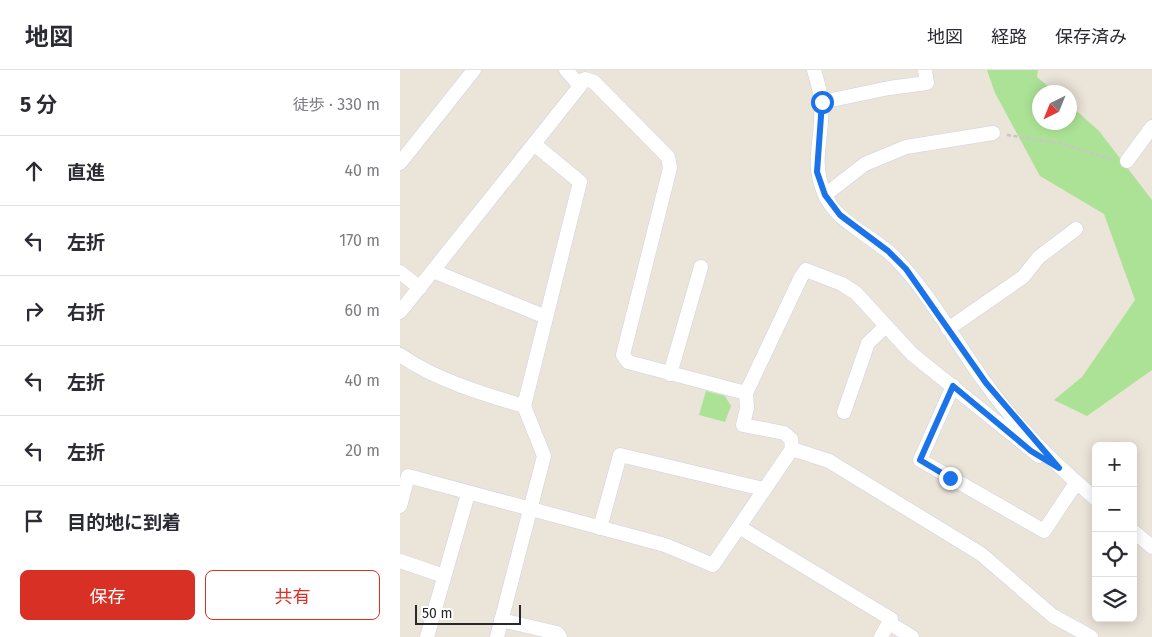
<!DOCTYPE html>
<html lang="ja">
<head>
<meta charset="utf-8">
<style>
  :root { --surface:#fff; --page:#f2f2f3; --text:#2b2b33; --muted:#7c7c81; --line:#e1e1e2; --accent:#d93025 }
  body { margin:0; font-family:"Fira Sans","Noto Sans JP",sans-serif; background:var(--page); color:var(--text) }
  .controls { position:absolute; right:15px; bottom:15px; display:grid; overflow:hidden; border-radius:8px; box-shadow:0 2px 12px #0003 }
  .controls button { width:45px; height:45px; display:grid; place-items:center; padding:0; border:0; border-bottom:1px solid var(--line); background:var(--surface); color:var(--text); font:25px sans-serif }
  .compass { position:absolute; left:632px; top:15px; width:45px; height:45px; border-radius:50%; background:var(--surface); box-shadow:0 2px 12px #0003; rotate:223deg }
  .scale { position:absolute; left:15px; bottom:12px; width:106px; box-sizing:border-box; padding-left:5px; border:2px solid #282828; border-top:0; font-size:14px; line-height:18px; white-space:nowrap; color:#282828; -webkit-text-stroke:4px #fff; paint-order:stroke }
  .stop { position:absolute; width:15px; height:15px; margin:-11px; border:4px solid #1a73e8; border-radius:50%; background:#fff }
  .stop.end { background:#1a73e8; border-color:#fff; box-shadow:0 1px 5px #0008 }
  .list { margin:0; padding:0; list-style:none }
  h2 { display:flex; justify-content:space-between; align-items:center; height:65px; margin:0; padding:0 20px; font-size:21px }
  h2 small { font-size:16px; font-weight:400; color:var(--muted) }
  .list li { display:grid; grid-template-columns:32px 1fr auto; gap:15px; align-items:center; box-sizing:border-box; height:70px; padding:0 20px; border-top:1px solid var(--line) }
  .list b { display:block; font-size:19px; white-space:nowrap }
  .list em { font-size:16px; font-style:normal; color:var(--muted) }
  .actions { display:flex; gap:10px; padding:15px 20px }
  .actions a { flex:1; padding:11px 0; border:1px solid var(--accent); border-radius:8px; text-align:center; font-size:18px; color:var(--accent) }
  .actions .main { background:var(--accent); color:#fff }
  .icon { flex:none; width:28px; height:28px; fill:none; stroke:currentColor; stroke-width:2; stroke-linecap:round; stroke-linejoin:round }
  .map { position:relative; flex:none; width:752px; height:567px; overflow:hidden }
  header { display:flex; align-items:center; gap:30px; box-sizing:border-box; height:70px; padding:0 25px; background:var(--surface); border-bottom:1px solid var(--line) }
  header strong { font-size:24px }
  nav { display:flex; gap:28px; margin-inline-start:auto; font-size:18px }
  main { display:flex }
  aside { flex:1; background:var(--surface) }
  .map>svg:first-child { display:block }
</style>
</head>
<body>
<header>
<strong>地図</strong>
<nav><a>地図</a><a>経路</a><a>保存済み</a></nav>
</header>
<main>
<aside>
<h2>5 分<small>徒歩 · 330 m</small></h2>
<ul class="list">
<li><svg class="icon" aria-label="ahead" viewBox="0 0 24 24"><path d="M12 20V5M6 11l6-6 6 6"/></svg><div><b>直進</b></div><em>40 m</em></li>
<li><svg class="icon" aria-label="left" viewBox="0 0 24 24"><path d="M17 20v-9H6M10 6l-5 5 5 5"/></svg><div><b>左折</b></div><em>170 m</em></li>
<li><svg class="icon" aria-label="right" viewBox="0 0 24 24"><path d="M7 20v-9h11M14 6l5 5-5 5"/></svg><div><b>右折</b></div><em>60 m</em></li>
<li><svg class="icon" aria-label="left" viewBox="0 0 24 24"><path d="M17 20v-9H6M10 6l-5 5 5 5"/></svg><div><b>左折</b></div><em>40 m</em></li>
<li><svg class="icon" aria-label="left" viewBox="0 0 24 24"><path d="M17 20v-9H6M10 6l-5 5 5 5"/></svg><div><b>左折</b></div><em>20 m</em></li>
<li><svg class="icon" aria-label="arrive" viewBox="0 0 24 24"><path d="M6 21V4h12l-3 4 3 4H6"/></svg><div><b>目的地に到着</b></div></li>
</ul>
<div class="actions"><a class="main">保存</a><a>共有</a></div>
</aside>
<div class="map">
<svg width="752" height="567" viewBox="0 0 752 567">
  <rect width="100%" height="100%" fill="#ebe4d9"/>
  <g fill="#ace295">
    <path d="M587,0H638L637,7L655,22H640V52H670V35L699,61L752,130V300L687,346L654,330L682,307L735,230L704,144L640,106L595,23Z"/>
    <path d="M306,321L325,326L331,336L325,352L299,345Z"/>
  </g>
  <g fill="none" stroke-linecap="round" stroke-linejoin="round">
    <defs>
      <g id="minor">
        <path d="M414,0C417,11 421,22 421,33C424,67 410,88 424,123C436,153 474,166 496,189C530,224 555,271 584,311C616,356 654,394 696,429"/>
        <path d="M177,13L185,9L194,12L268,87L270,98L223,285L228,292L346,323L347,338L343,355L384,363L391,369L392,379"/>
        <path d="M422,32L489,18L527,13L525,0"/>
        <path d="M727,91L752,57"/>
        <path d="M0,93L74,0"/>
        <path d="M425,125L465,94L506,77L593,63"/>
        <path d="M33,201L146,247"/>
        <path d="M0,202L20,218"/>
        <path d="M0,242L180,16L166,0"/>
        <path d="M548,259L623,207L639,187L676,159"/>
        <path d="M0,285C36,310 83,324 124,336"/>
        <path d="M270,304L301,197"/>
        <path d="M553,316L520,390L644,461L676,413"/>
        <path d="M346,323L401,207L406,200L442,214L456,223L512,284L639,386"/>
        <path d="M444,342L468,273L486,256"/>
        <path d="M0,436L8,406L265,475L313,495L392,379L429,391L581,484L653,546L691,567"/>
        <path d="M339,457L491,549L481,567"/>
        <path d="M200,458L220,385L363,419"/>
        <path d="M733,461L752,477"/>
        <path d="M0,491L44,506"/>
        <path d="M101,550L157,563L160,567"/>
        <path d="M489,553L512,567"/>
        <path d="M27,567L68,424"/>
        <path d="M97,567L144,386L124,336L180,112L134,74"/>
      </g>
    </defs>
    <use href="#minor" stroke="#cfd1e1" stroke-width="15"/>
    <path stroke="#c7c7c7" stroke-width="2.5" stroke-dasharray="4 2.5" stroke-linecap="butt" d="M607,65L659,73L713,90"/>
    <use href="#minor" stroke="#fff" stroke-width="14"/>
  </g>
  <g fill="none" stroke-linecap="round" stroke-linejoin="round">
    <path stroke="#1a73e8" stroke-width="6" d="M422,32L417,102L425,125L440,145L488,181L506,199L586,313L659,398L631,381L553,316L520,390L550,408"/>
  </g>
</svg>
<div class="controls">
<button>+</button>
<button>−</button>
<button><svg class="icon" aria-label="locate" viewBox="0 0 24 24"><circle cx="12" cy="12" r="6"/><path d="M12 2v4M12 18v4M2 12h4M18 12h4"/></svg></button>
<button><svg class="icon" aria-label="layers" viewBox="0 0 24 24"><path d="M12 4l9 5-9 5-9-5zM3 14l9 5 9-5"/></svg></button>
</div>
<svg class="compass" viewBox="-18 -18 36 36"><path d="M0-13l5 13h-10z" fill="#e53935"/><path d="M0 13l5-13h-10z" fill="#7c7c81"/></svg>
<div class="scale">50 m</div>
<div class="stop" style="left:422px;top:32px"></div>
<div class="stop end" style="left:550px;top:408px"></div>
</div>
</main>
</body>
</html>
